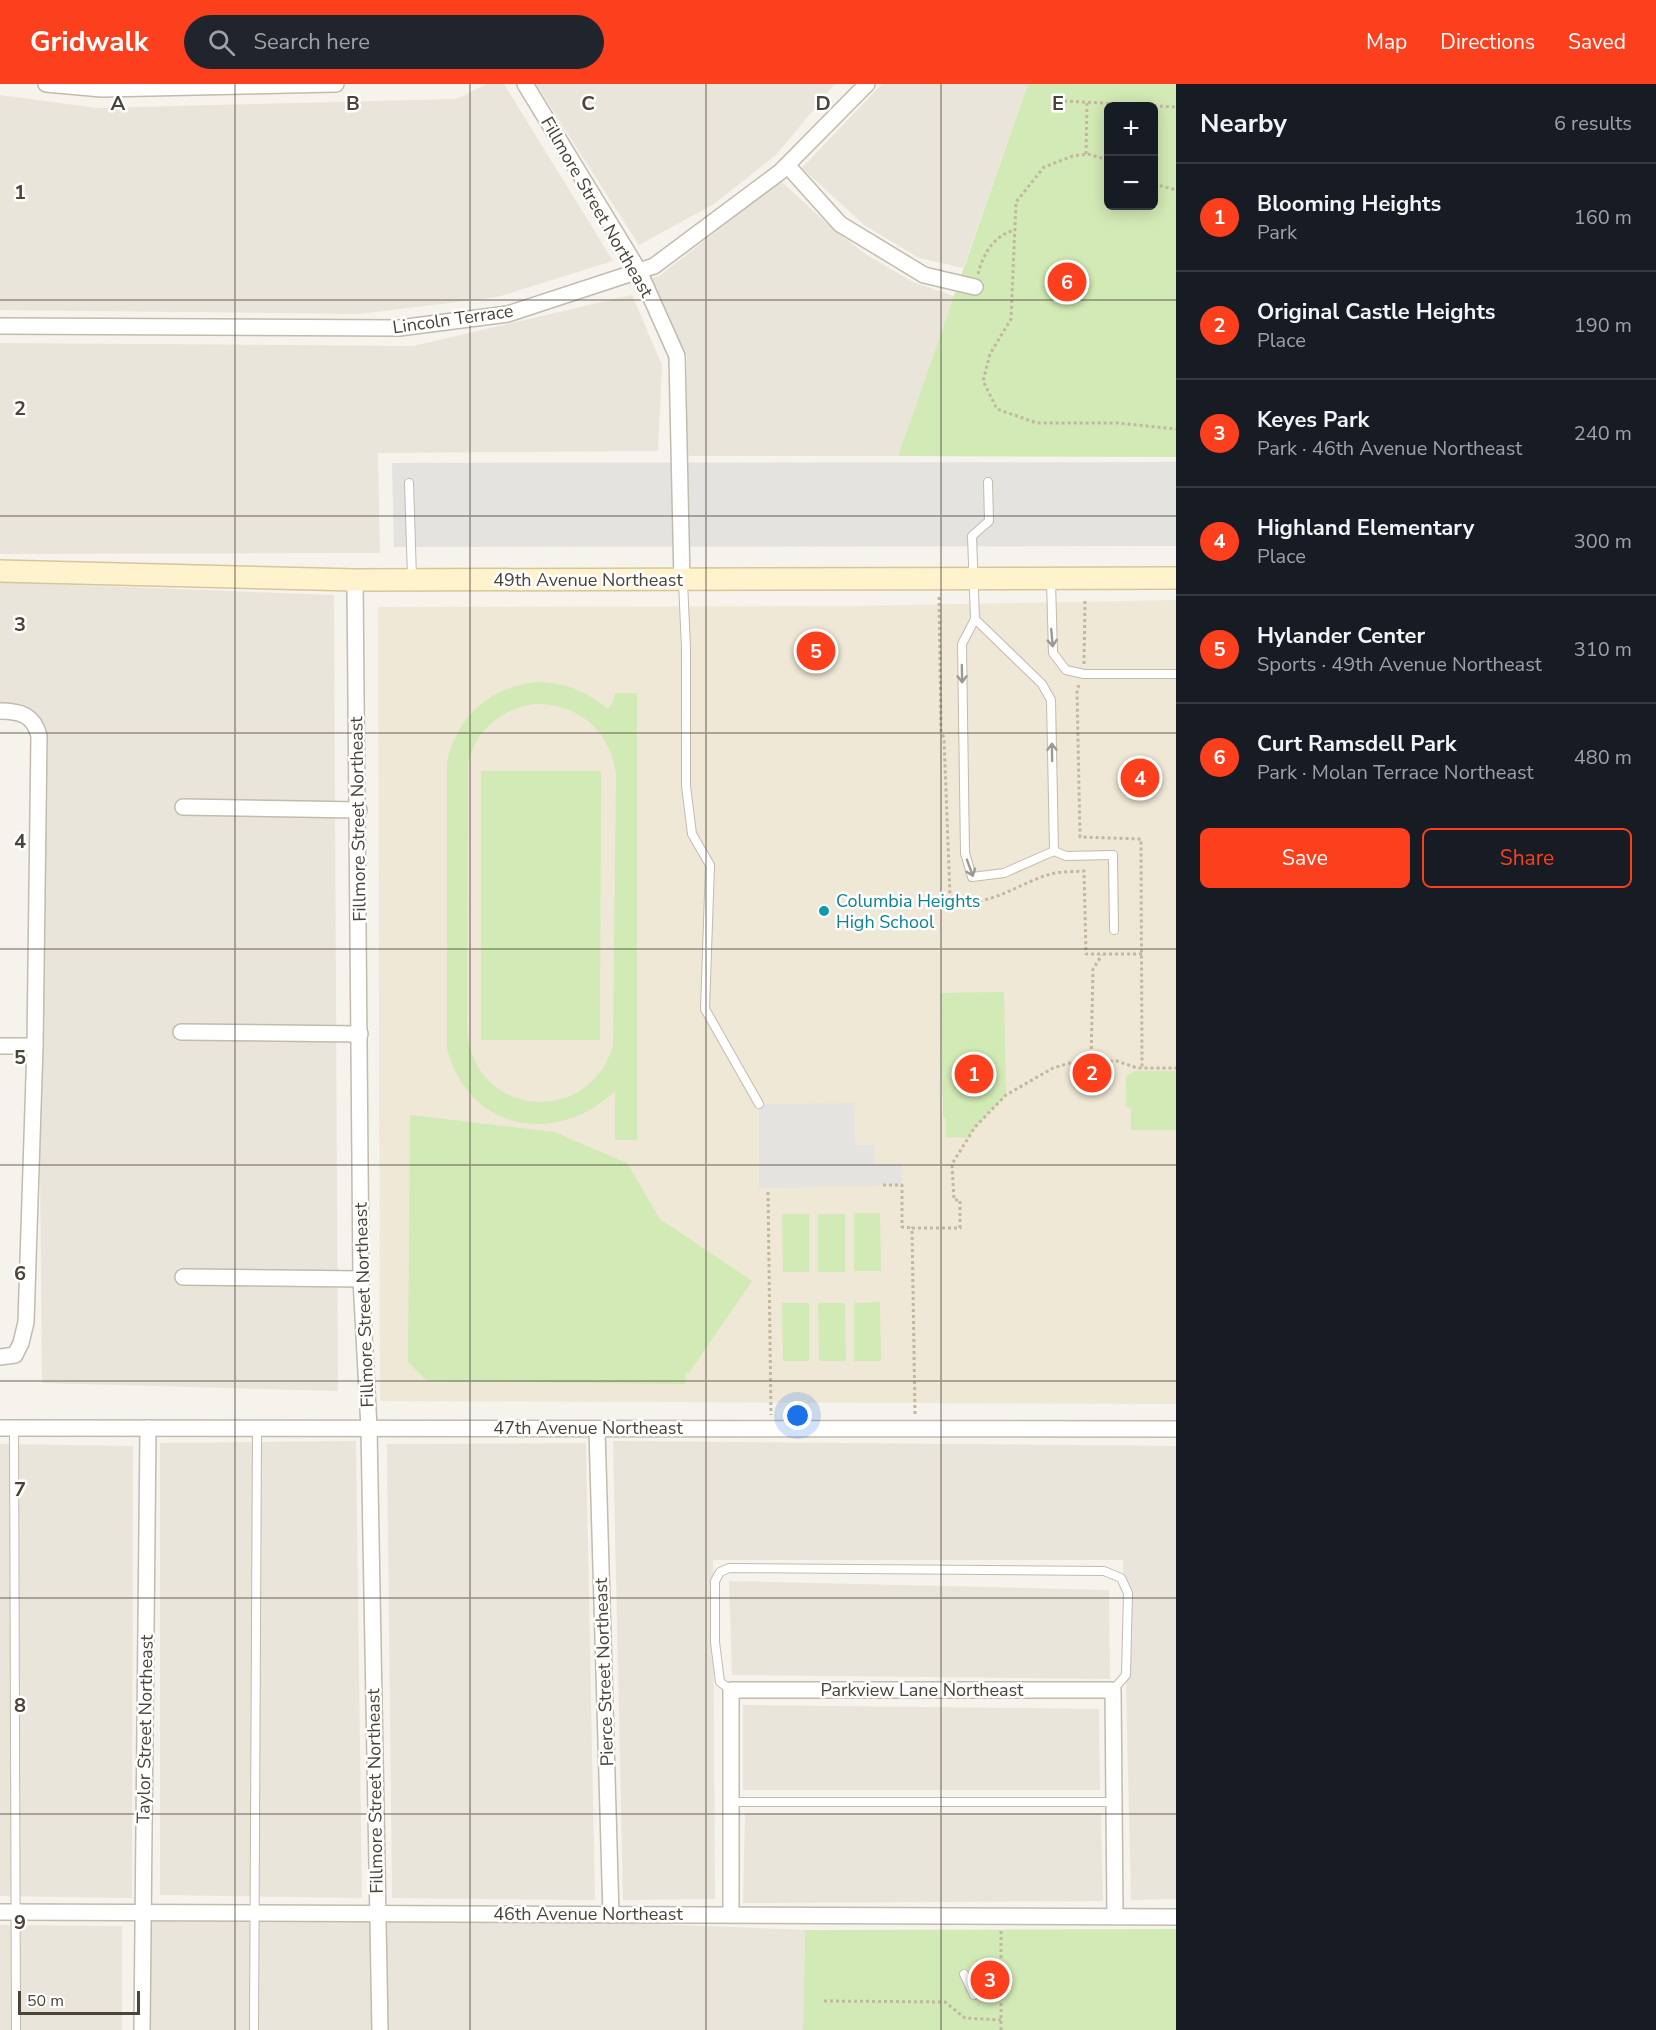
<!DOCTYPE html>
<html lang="en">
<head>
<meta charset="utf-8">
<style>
  :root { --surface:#171b24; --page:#20242c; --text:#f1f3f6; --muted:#9ea1a6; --line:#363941; --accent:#fc3f1d }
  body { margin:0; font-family:"Nunito Sans",sans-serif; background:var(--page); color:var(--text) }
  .controls { position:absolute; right:18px; top:18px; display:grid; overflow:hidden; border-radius:9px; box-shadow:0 3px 15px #0003 }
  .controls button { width:54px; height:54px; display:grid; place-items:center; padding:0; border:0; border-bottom:2px solid var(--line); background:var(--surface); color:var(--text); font:30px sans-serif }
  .scale { position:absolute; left:18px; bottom:15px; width:122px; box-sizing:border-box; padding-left:6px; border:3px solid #4b4439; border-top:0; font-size:16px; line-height:21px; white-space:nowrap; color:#4b4439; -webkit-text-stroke:4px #fff; paint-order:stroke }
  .you { position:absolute; left:798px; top:1332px; width:21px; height:21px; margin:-15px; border:4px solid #fff; border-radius:50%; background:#1a73e8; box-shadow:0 0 0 9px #1a73e833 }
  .badge { display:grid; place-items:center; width:39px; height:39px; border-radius:50%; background:var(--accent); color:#fff; font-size:20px; font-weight:700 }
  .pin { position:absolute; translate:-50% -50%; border:3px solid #fff; box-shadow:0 2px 6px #0006 }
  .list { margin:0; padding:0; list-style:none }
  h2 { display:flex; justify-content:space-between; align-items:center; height:78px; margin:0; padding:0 24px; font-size:26px }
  h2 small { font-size:20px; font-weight:400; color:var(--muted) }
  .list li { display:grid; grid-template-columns:39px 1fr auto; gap:18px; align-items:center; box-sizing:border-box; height:108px; padding:0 24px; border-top:2px solid var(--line) }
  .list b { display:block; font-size:22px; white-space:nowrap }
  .list p { margin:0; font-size:20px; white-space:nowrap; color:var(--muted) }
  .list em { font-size:20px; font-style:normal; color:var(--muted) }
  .actions { display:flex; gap:12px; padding:18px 24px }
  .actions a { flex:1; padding:14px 0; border:2px solid var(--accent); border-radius:9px; text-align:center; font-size:21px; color:var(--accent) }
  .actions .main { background:var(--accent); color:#fff }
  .icon { flex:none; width:33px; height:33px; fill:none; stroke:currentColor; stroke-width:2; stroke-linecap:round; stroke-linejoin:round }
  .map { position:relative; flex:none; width:1176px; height:1946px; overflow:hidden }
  header { display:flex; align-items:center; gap:36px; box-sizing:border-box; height:84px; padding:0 30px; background:var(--accent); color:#fff }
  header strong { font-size:28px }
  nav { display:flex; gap:33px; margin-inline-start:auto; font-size:21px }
  .search { width:420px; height:54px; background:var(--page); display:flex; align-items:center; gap:15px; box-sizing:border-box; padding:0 21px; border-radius:33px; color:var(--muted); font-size:22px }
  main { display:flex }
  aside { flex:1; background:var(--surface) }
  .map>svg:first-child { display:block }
</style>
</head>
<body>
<header>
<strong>Gridwalk</strong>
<div class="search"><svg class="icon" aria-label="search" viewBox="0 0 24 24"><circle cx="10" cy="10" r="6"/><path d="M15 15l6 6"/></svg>Search here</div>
<nav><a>Map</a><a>Directions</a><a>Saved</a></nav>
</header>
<main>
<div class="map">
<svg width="1176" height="1946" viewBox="0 0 1176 1946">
  <rect width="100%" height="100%" fill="#f6f3ec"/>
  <g fill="#eae5da">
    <path d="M487,0H504L613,177L498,213L359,230L0,226V11L97,24L456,15Z"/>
    <path d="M536,0H835L776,71L714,120L639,161Z"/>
    <path d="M882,0H1028L963,184L919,174L864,141L802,84Z"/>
    <path d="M781,97L833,145L867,171L913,198L954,212L898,372H687V272L650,195L659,192Z"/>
    <path d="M632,211L662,281L658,367L378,369L380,469L0,470V259L413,262Z"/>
    <path d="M0,498L334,511L338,1307L42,1299L36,640L0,632Z"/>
    <path d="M356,1357L362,1814L160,1811V1359Z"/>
    <path d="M613,1357L1176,1362V1815L1131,1816L1123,1476H713L715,1815L623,1816Z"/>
    <path d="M586,1359L595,1816L392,1814L387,1360Z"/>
    <path d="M0,1360L133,1362L132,1814L0,1812Z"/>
    <path d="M729,1497L1109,1506L1110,1595L732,1591Z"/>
    <path d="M743,1621L1099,1625L1100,1706H743Z"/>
    <path d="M745,1729H1101L1103,1817L743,1819Z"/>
    <path d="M143,1828L377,1829L805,1846L803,1946H142Z"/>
    <path d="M0,1841L122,1842V1946H0Z"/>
  </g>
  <path fill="#efe8d6" d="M1176,516V1320L380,1317L378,523L851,522Z"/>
  <g fill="#d2eab5" fill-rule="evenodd">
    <path d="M1028,0H1176V373L898,372ZM1108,22H1154V122H1108Z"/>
    <path d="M536,598C564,598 586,607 608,625L614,616L615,609H637V1056H615V1007C556,1063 469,1047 447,965V678C458,632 489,604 536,598ZM535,620C579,620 610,646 616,690L613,962C587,1046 470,1032 467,943L468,679C476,645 502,625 535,620Z"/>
    <path d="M481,687H601L600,956H481Z"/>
    <path d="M1004,908L1006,1011L975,1043L968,1054L946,1053V1034L943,1033L941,909Z"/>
    <path d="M1135,987H1176V1046H1131V1024L1126,1023V992Z"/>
    <path d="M410,1031L554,1048L627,1079L660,1135L752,1197L689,1289L686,1288L685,1300L427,1297L408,1278Z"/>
    <path d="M854,1129H880L881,1187H854Z"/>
    <path d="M782,1130H809V1188H783Z"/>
    <rect x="818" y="1130" width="27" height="58"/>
    <path d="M880,1218L881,1277H854V1219Z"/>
    <path d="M782,1219H809V1277H783Z"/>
    <path d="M818,1219H845L846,1277H819Z"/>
    <path d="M1176,1845V1946H803L805,1846Z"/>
  </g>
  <g fill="#e5e3e0">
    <path d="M1176,378V462L394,463L392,379Z"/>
    <path d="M854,1019L855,1061H874V1080H902V1101L759,1104V1020Z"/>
  </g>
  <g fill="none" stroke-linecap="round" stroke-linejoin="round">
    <defs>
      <g id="lane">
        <path d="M409,399L412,493"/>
        <path d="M1051,497L1053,569L1066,586L1084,590H1176"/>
        <path d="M683,498L686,564V702L692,750L710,781L705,925L759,1020"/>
        <path d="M975,535L1042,600L1051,616L1054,767L1004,789L972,793L965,769L962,560L975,535L972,452L989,437L988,398"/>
        <path d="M1054,767L1066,772L1113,771L1114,846"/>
        <path d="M14,1344L16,1946"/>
        <path d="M731,1606L720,1598L715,1558V1497L720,1488L729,1484L1104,1487L1121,1494L1128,1509L1126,1591L1113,1606"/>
        <path d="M730,1718H1115"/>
        <path d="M964,1890L974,1911"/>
        <path d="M254,1946L257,1344"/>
      </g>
      <g id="street">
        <path d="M46,0L102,5L336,0"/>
        <path d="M525,0L639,187L677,272L682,497"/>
        <path d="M787,81L840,140L924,191L975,203"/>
        <path d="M0,242L399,244L508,230L654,182L780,88L867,0"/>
        <path d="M355,496L361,1195L369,1344L380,1946"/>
        <path d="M0,627C20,627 34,631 39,652L35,962L26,1238L21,1259L15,1271L0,1273"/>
        <path d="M183,723L359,726"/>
        <path d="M181,948L360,950"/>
        <path d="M0,962H35"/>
        <path d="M183,1193L361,1195"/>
        <path d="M0,1344L1176,1345"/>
        <path d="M597,1345L611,1831"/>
        <path d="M0,1828L1176,1833"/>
        <path d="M731,1831V1606H1113L1115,1832"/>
        <path d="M142,1946L148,1344"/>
      </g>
      <path id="secondary" d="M0,487L355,496L1176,494"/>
    </defs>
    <use href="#lane" stroke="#c2bbae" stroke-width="10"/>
    <use href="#street" stroke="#c2bbae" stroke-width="18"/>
    <use href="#secondary" stroke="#d6c79b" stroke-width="24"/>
    <g stroke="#c4b79f" stroke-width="3" stroke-dasharray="3 3" stroke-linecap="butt">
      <path d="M1064,17L1176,23"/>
      <path d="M1086,70L1087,18"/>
      <path d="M1108,76L1088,70L1073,72L1044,83L1016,118L1011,235L990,270L983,297L997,325L1037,339H1118L1176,345"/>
      <path d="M1154,100L1176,106"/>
      <path d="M978,190C983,170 994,151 1015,146"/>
      <path d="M939,513L941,647L944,654L950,812C982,830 1019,798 1051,790C1062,787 1074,788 1084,787L1086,870H1142"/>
      <path d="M1084,580L1085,517"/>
      <path d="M1079,601L1077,606L1080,753L1141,755L1142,984"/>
      <path d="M1091,977L1093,885L1102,871"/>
      <path d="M883,1101H902V1143L912,1144"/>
      <path d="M768,1108L771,1331"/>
      <path d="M915,1330L912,1144H960V1116H954L952,1080L975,1043L1006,1011L1053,984L1073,978L1117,977L1137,984H1176"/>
      <path d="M824,1917L945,1918L965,1934L1001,1936"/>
      <path d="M1001,1946V1846"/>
    </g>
    <use href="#lane" stroke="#fff" stroke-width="8"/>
    <use href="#street" stroke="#fff" stroke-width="15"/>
    <use href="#secondary" stroke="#fff3cd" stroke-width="21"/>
  </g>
  <defs><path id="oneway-shaft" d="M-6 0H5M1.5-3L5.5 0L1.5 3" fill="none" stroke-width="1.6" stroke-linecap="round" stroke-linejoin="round" transform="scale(1.5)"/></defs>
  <g stroke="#9c9892">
    <use href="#oneway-shaft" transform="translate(1052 554) rotate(85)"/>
    <use href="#oneway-shaft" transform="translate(962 590) rotate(89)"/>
    <use href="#oneway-shaft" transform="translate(1052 668) rotate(-91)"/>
    <use href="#oneway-shaft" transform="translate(970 784) rotate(70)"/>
  </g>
  <path fill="none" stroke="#4b4439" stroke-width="1.5" stroke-opacity="0.55" d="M235,0V1946M470,0V1946M706,0V1946M941,0V1946M0,216H1176M0,432H1176M0,649H1176M0,865H1176M0,1081H1176M0,1297H1176M0,1514H1176M0,1730H1176"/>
  <circle fill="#0f9aa8" stroke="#fff" stroke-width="2" cx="824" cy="827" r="6"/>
  <g text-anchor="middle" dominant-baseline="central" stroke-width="5" stroke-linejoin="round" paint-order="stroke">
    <g font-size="18" fill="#4b4439" stroke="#fff">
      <text transform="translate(597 123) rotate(60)">Fillmore Street Northeast</text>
      <text transform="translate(453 235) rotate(-8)">Lincoln Terrace</text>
      <text x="588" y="496">49th Avenue Northeast</text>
      <text transform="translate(358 735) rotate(-91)">Fillmore Street Northeast</text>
      <text transform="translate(364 1221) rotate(-92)">Fillmore Street Northeast</text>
      <text x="588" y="1344">47th Avenue Northeast</text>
      <text transform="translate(604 1588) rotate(-92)">Pierce Street Northeast</text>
      <text x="922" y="1606">Parkview Lane Northeast</text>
      <text transform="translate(145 1645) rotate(-89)">Taylor Street Northeast</text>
      <text transform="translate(375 1707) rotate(-91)">Fillmore Street Northeast</text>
      <text x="588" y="1830">46th Avenue Northeast</text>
    </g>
    <g font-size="18" fill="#0d838f" stroke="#fff" text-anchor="start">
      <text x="836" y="817">Columbia Heights<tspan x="836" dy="21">High School</tspan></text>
    </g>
  </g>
  <g font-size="20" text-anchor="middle" font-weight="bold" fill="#4b4439" stroke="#fff" stroke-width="5" stroke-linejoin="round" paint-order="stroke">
    <text x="118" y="26">A</text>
    <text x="353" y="26">B</text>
    <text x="588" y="26">C</text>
    <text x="823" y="26">D</text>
    <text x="1058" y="26">E</text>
    <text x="20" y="115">1</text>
    <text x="20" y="331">2</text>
    <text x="20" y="547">3</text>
    <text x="20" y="764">4</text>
    <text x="20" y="980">5</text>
    <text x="20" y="1196">6</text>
    <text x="20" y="1412">7</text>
    <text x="20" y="1628">8</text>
    <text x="20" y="1845">9</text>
  </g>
</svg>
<div class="controls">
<button>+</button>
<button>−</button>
</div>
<div class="scale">50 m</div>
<div class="you"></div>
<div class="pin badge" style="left:974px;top:990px">1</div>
<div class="pin badge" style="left:1092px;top:989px">2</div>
<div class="pin badge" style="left:990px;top:1896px">3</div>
<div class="pin badge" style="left:1140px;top:694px">4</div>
<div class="pin badge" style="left:816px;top:567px">5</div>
<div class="pin badge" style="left:1067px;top:198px">6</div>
</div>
<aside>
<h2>Nearby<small>6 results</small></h2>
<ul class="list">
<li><span class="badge">1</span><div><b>Blooming Heights</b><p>Park</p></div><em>160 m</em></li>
<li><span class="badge">2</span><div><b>Original Castle Heights</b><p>Place</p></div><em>190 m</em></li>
<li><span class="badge">3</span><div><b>Keyes Park</b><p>Park · 46th Avenue Northeast</p></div><em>240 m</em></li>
<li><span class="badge">4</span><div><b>Highland Elementary</b><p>Place</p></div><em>300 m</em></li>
<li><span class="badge">5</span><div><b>Hylander Center</b><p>Sports · 49th Avenue Northeast</p></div><em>310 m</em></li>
<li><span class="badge">6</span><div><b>Curt Ramsdell Park</b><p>Park · Molan Terrace Northeast</p></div><em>480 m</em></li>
</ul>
<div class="actions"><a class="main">Save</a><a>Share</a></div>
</aside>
</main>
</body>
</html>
